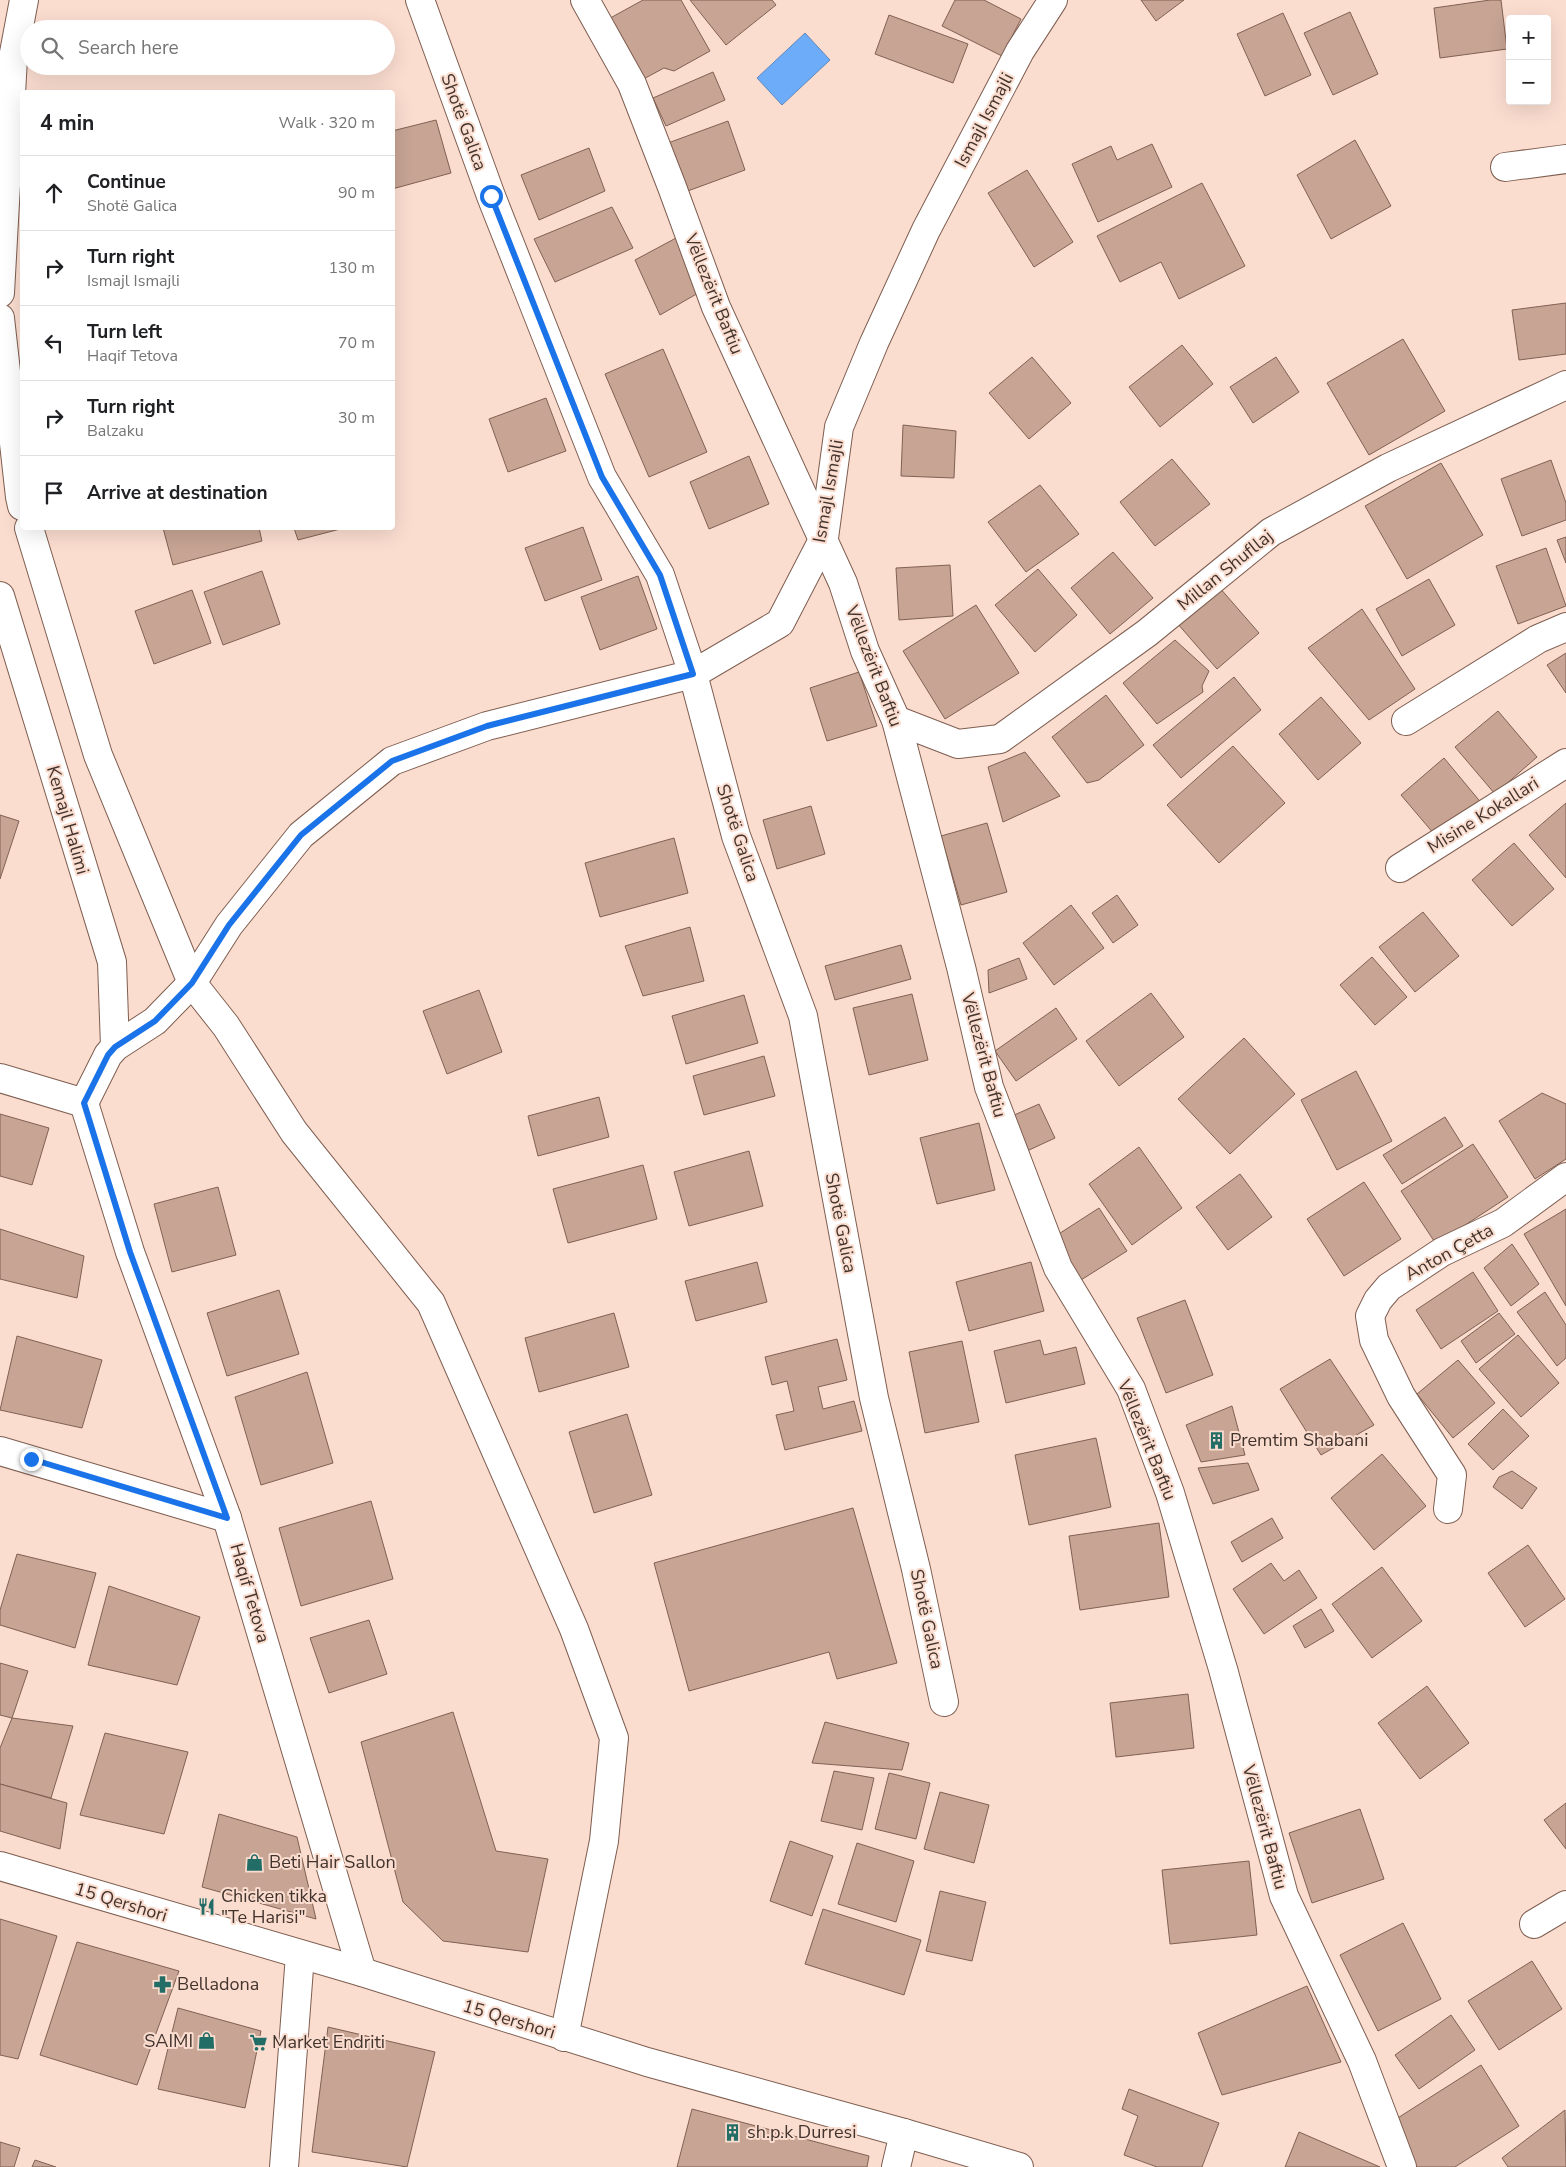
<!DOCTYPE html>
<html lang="en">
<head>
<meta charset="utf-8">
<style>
  :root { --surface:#fff; --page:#f2f2f2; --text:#202124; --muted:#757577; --line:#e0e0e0 }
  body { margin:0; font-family:"Nunito Sans",sans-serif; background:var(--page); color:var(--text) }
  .controls { position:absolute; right:15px; top:15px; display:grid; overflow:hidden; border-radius:5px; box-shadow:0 5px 20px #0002 }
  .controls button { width:45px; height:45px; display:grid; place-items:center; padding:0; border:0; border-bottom:1px solid var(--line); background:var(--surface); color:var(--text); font:25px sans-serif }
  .stop { position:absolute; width:15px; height:15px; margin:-11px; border:4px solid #1a73e8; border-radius:50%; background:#fff }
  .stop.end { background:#1a73e8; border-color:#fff; box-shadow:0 1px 5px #0008 }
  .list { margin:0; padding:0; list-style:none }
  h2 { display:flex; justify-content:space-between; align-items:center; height:65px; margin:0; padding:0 20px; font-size:21px }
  h2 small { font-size:16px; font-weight:400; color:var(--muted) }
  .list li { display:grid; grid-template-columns:32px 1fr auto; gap:15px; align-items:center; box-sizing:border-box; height:75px; padding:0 20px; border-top:1px solid var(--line) }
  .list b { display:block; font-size:19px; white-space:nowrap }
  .list p { margin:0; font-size:16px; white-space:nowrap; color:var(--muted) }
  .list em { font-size:16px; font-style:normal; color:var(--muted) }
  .icon { flex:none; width:28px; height:28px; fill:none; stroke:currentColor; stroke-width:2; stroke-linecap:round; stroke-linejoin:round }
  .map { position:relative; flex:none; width:1566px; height:2167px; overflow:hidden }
  .search { position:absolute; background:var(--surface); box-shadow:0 5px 20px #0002; left:20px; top:20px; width:375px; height:55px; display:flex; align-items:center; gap:12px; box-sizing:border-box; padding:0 18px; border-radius:28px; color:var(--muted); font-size:19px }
  .panel { position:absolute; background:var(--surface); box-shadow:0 5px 20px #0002; left:20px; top:90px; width:375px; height:440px; border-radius:5px }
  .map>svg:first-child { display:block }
</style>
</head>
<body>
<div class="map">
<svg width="1566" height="2167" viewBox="0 0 1566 2167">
  <rect width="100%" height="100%" fill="#fbddd0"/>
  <path fill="#6dacf8" stroke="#6088bb" d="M805,33L830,60L782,105L757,78Z"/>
  <g fill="#c7a494" stroke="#806152">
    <path d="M643,0H681L710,51L674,71L664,68L636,83L603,22Z"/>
    <path d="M690,0H772L776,5L726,45Z"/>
    <path d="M955,0H984L1021,19L1002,56L942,26Z"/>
    <path d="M1141,0H1184L1156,21Z"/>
    <path d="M1490,0H1501L1507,49L1440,58L1434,8Z"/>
    <path d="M1350,12L1378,74L1333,95L1304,33Z"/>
    <path d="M1283,13L1311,75L1265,96L1237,34Z"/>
    <path d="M889,15L968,44L953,83L875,54Z"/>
    <path d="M713,72L725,100L666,126L653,98Z"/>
    <path d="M436,120L451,173L392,189V131Z"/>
    <path d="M728,121L745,170L685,192L668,143Z"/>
    <path d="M1355,140L1391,206L1331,239L1297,175Z"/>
    <path d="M1152,144L1172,187L1098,222L1072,164L1111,146L1117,160Z"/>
    <path d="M589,148L605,191L539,220L521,175Z"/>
    <path d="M1027,170L1073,242L1034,267L988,193Z"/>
    <path d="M1202,183L1245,266L1179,299L1161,262L1120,282L1097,236Z"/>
    <path d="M612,207L633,248L555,282L534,239Z"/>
    <path d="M676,238L700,292L660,315L635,260Z"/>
    <path d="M1566,303V354L1519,360L1512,310Z"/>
    <path d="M1403,339L1445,411L1369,455L1327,383Z"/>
    <path d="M1182,345L1213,384L1160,427L1129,387Z"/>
    <path d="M663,349L707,452L649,477L605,374Z"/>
    <path d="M1032,357L1071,403L1029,439L989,393Z"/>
    <path d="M1276,357L1299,392L1253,423L1230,387Z"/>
    <path d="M546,398L566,451L508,472L489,419Z"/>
    <path d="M903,425L956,431L954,478L901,476Z"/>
    <path d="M749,456L769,504L709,529L690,482Z"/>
    <path d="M1172,459L1210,504L1155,546L1120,502Z"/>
    <path d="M1551,460L1566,503V520L1522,536L1501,479Z"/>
    <path d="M1441,463L1483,535L1407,579L1365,506Z"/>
    <path d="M1040,485L1079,534L1026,572L988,522Z"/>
    <path d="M583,527L602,580L545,601L525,548Z"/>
    <path d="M163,528H259L262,541L173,565Z"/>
    <path d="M294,528H344L298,540Z"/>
    <path d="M1566,537V563L1557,540Z"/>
    <path d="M1546,548L1566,606L1518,624L1496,566Z"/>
    <path d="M1113,552L1153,598L1110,634L1071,588Z"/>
    <path d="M950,565L953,616L899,620L896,568Z"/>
    <path d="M1038,569L1077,615L1035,652L995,605Z"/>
    <path d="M262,571L280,624L223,645L204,592Z"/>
    <path d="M638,576L657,629L600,650L581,597Z"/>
    <path d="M1429,579L1455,625L1402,656L1376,609Z"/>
    <path d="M1219,587L1259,633L1217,669L1177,623Z"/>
    <path d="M192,590L211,643L154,664L135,611Z"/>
    <path d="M976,605L1019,673L945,719L903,651Z"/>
    <path d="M1362,609L1415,689L1369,720L1308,648Z"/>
    <path d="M1175,640L1209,671L1202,686L1203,692L1157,724L1123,683Z"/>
    <path d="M1566,653V693L1547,665Z"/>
    <path d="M859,672L877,726L827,741L810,688Z"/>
    <path d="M1234,677L1261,710L1181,778L1153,745Z"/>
    <path d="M1106,695L1144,745L1099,780L1087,783L1052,737Z"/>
    <path d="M1321,697L1361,743L1318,780L1279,734Z"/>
    <path d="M1498,711L1537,757L1495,794L1455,747Z"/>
    <path d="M1233,746L1285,803L1219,863L1167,805Z"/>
    <path d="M1025,752L1060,796L1003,822L988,767Z"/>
    <path d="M1444,758L1483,805L1440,841L1401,795Z"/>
    <path d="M1566,803V878L1529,835Z"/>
    <path d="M811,806L825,854L777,869L763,820Z"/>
    <path d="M0,815L19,821L0,879Z"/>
    <path d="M987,823L1007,892L961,905L941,836Z"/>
    <path d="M674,838L688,893L600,917L585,863Z"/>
    <path d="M1514,843L1554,889L1512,926L1472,880Z"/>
    <path d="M1117,895L1138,925L1113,943L1092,913Z"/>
    <path d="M1071,905L1104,948L1054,985L1023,943Z"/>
    <path d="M1423,912L1459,956L1415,992L1379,947Z"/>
    <path d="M690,927L704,981L643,996L625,946Z"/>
    <path d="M901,945L911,979L835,1000L825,966Z"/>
    <path d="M1372,957L1407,997L1375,1025L1340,985Z"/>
    <path d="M1019,958L1027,979L989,993L988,970Z"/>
    <path d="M479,990L502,1052L447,1074L423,1011Z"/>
    <path d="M1151,993L1184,1037L1119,1086L1086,1041Z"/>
    <path d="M912,994L928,1060L869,1075L853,1008Z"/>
    <path d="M744,995L758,1043L686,1064L672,1016Z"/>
    <path d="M1056,1008L1077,1039L1016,1081L995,1051Z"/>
    <path d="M1244,1038L1295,1094L1230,1154L1178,1099Z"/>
    <path d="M764,1056L775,1096L704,1115L693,1076Z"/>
    <path d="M1356,1071L1392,1141L1337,1170L1301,1100Z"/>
    <path d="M1542,1093L1566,1104V1159L1535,1179L1499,1121Z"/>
    <path d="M599,1097L609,1137L538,1156L528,1116Z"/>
    <path d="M1039,1104L1055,1138L1027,1151L1012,1116Z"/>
    <path d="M0,1114L49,1128L32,1185L0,1176Z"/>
    <path d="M1445,1117L1463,1146L1402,1184L1383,1155Z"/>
    <path d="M979,1123L995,1190L937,1204L920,1138Z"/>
    <path d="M1473,1144L1508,1197L1436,1244L1401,1191Z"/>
    <path d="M1139,1147L1182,1208L1132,1245L1089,1184Z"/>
    <path d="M749,1151L763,1206L689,1226L674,1172Z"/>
    <path d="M643,1165L657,1219L568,1243L553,1189Z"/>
    <path d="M1240,1174L1272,1217L1228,1250L1196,1207Z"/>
    <path d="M1364,1182L1401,1239L1344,1276L1307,1219Z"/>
    <path d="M218,1187L236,1255L172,1272L154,1204Z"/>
    <path d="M1099,1208L1127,1251L1081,1280L1054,1237Z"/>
    <path d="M1566,1209V1306L1524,1234Z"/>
    <path d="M0,1229L84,1256L77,1298L0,1279Z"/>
    <path d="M1512,1244L1539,1284L1511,1306L1484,1268Z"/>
    <path d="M757,1262L767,1302L696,1321L685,1281Z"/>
    <path d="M1031,1262L1044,1311L969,1331L956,1282Z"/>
    <path d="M1473,1272L1498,1311L1441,1349L1416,1310Z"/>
    <path d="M279,1290L299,1354L227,1376L207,1313Z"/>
    <path d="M1545,1292L1566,1325V1358L1557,1366L1517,1312Z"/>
    <path d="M1185,1300L1213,1375L1166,1393L1137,1318Z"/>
    <path d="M614,1313L629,1367L539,1392L525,1338Z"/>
    <path d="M1499,1313L1515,1334L1476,1363L1461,1341Z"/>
    <path d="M1518,1335L1559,1383L1521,1417L1479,1369Z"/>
    <path d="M17,1336L102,1360L82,1428L0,1410Z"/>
    <path d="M837,1339L847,1380L818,1387L823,1409L854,1401L862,1431L785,1450L776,1415L794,1411L787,1381L772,1385L765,1357Z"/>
    <path d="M1040,1340L1044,1355L1076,1347L1085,1384L1006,1403L994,1351Z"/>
    <path d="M962,1341L979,1422L925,1433L909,1352Z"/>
    <path d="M1330,1359L1374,1425L1321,1455L1280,1389Z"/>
    <path d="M1458,1360L1495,1403L1453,1438L1417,1394Z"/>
    <path d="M307,1372L333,1463L261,1485L235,1397Z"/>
    <path d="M1232,1406L1245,1455L1201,1462L1186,1425Z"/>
    <path d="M1503,1409L1529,1436L1493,1470L1468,1444Z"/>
    <path d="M627,1414L652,1495L594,1513L569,1432Z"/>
    <path d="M1096,1438L1111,1507L1029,1525L1015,1455Z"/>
    <path d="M1382,1454L1426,1506L1374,1550L1331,1498Z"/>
    <path d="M1248,1463L1259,1490L1213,1504L1198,1468Z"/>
    <path d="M1512,1471L1537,1488L1522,1509L1493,1487L1499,1477Z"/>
    <path d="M371,1501L393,1579L301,1606L279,1528Z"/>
    <path d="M853,1508L897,1663L837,1679L829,1652L689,1691L654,1563Z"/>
    <path d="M1272,1518L1283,1538L1242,1562L1231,1542Z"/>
    <path d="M1159,1523L1169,1597L1080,1610L1069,1536Z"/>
    <path d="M1528,1545L1565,1599L1525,1627L1488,1573Z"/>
    <path d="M17,1554L96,1573L75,1648L0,1625V1610Z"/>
    <path d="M1271,1563L1284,1581L1299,1570L1317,1598L1264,1634L1233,1589Z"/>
    <path d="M1382,1567L1422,1621L1372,1658L1332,1604Z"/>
    <path d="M109,1586L200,1617L177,1685L88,1665Z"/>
    <path d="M1321,1609L1334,1631L1305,1648L1293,1626Z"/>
    <path d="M369,1620L387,1674L329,1693L310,1638Z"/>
    <path d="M0,1663L28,1671L12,1718L0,1715Z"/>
    <path d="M1427,1686L1469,1743L1420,1779L1378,1723Z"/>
    <path d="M1188,1694L1194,1748L1116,1757L1110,1703Z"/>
    <path d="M453,1712L496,1851L548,1859L528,1952L443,1941L403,1902L361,1742Z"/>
    <path d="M12,1718L73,1726L51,1798L0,1784V1748Z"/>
    <path d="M825,1722L909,1743L902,1770L812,1763Z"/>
    <path d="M105,1733L188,1752L164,1834L80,1815Z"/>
    <path d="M834,1771L874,1778L862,1830L821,1821Z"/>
    <path d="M889,1773L930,1783L916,1839L875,1829Z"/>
    <path d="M0,1784L67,1803L60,1849L0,1831Z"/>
    <path d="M940,1792L989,1805L974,1863L924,1849Z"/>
    <path d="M1566,1803V1849L1544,1820Z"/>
    <path d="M1360,1809L1384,1879L1312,1903L1289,1833Z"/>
    <path d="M219,1814L297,1837L316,1919L202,1887Z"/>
    <path d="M790,1841L833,1856L812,1916L770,1901Z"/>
    <path d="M857,1843L914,1861L896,1922L838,1904Z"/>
    <path d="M1249,1861L1257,1935L1170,1944L1162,1870Z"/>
    <path d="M940,1891L986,1902L972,1961L926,1951Z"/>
    <path d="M823,1909L921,1940L904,1995L805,1964Z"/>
    <path d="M0,1919L57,1936L18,2059L0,2055Z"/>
    <path d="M1403,1923L1441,1999L1378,2031L1340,1955Z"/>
    <path d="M77,1942L179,1971L137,2085L40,2055Z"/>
    <path d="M1532,1961L1562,2009L1499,2050L1468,2001Z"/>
    <path d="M1307,1986L1341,2062L1222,2095L1198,2033Z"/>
    <path d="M178,2008L261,2031L245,2108L158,2089Z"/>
    <path d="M1451,2015L1475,2050L1419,2089L1395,2055Z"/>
    <path d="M328,2027L435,2052L407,2167L312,2152Z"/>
    <path d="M1481,2065L1519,2126L1455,2167H1416L1393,2121Z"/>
    <path d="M1129,2089L1219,2123L1202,2167H1157L1124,2155L1138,2116L1122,2109Z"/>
    <path d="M692,2109L869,2156L867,2167H677Z"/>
    <path d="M1565,2110L1566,2167H1508L1502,2158Z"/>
    <path d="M1299,2132L1380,2167H1285Z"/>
    <path d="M0,2142L20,2148L14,2167H0Z"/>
    <path d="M35,2160L56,2167H32Z"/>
  </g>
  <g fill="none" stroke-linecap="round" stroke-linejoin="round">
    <defs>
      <g id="minor">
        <path d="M420,0L491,196L602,477L660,575L693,674L736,836L803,1016L874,1398L916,1569L944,1702"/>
        <path d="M585,0L632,84L672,187L716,307L843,583L865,651L896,720L961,967L989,1087L1058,1268L1131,1389L1170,1493L1223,1669L1284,1896L1362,2061L1402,2167"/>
        <path d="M1505,167L1566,159"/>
        <path d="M0,293L13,58L24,0"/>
        <path d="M0,318L20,497L22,506"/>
        <path d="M29,528L98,755L192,983L226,1026L294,1132L431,1303L574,1629L614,1738L604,1841L564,2037"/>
        <path d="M0,596L112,962L115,1047"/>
        <path d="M896,720L958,744L1000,739L1147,633L1271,532L1388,468L1566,385"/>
        <path d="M1406,721L1538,639L1566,627"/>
        <path d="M1400,868L1566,763"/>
        <path d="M0,1078L84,1103"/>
        <path d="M84,1103L108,1055L115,1047L155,1021L192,983L229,925L301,835L392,761L487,726L693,674L780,623L824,538L839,427L874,343L926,230L1020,51L1053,0"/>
        <path d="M84,1103L130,1252L227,1518L362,1972"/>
        <path d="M0,1451L227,1518"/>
        <path d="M1448,1509L1452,1475L1401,1396L1374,1340L1370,1316L1378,1300L1389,1287L1442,1252L1503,1223L1566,1177"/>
        <path d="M1534,1924L1566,1905"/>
        <path d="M284,2167L300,1955"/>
        <path d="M896,2167L904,2133"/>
      </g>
      <path id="tertiary" d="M0,1866L362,1972L647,2062L904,2133L1019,2167"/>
    </defs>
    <use href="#minor" stroke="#7e5e50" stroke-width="30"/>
    <use href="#tertiary" stroke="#7e5e50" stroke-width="30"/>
    <use href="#minor" stroke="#fff" stroke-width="28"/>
    <use href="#tertiary" stroke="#fff" stroke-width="28"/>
  </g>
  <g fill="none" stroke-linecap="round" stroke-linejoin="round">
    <path stroke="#1a73e8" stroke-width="6" d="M31,1459L227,1518L130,1252L84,1103L108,1055L115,1047L155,1021L192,983L229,925L301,835L392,761L487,726L693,674L660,575L602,477L491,196"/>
  </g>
  <defs>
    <symbol id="building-bare" viewBox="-9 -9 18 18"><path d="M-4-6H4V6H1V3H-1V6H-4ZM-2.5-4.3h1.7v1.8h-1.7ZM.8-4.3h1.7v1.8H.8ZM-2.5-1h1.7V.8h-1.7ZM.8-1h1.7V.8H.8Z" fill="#236d67" stroke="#fbddd0" stroke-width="2.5" paint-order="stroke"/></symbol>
    <symbol id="shop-bare" viewBox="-9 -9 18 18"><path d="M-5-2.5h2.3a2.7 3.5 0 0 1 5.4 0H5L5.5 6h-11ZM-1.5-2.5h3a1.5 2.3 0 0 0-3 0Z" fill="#236d67" stroke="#fbddd0" stroke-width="2.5" paint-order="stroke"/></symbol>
    <symbol id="restaurant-bare" viewBox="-9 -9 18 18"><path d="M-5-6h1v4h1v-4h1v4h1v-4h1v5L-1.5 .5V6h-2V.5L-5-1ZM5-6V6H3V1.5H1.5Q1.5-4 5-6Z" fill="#236d67" stroke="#fbddd0" stroke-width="2.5" paint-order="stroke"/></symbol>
    <symbol id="pharmacy-bare" viewBox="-9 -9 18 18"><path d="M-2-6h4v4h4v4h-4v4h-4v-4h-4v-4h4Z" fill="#236d67" stroke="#fbddd0" stroke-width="2.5" paint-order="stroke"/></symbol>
    <symbol id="supermarket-bare" viewBox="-9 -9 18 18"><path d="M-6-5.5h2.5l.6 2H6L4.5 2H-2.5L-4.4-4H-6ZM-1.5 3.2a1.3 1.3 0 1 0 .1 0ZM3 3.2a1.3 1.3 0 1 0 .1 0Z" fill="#236d67" stroke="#fbddd0" stroke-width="2.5" paint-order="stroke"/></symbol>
  </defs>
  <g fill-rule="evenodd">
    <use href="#building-bare" x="1204" y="1428" width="25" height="25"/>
    <use href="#shop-bare" x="242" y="1850" width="25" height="25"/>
    <use href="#restaurant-bare" x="194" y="1894" width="25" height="25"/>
    <use href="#pharmacy-bare" x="150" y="1972" width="25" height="25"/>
    <use href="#shop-bare" x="194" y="2028" width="25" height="25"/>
    <use href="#supermarket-bare" x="246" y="2030" width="25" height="25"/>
    <use href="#building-bare" x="720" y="2120" width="25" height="25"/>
  </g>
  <g text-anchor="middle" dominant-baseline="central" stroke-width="4" stroke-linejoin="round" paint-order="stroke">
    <g font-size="18" fill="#42342d" stroke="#fbddd0">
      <text transform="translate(984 120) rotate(-62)">Ismajl Ismajli</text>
      <text transform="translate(464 122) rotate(70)">Shotë Galica</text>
      <text transform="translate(714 294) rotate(68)">Vëllezërit Baftiu</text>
      <text transform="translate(828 491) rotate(-80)">Ismajl Ismajli</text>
      <text transform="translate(1225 570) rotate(-39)">Millan Shufllaj</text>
      <text transform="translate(874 666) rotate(69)">Vëllezërit Baftiu</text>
      <text transform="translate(1483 815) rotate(-32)">Misine Kokallari</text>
      <text transform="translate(68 820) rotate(74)">Kemajl Halimi</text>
      <text transform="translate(738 833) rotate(72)">Shotë Galica</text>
      <text transform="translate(984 1055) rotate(75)">Vëllezërit Baftiu</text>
      <text transform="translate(841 1223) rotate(79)">Shotë Galica</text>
      <text transform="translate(1449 1252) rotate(-29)">Anton Çetta</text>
      <text transform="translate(1147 1440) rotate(68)">Vëllezërit Baftiu</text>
      <text transform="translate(250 1593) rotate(74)">Haqif Tetova</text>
      <text transform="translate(927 1619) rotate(78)">Shotë Galica</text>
      <text transform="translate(1265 1827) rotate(75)">Vëllezërit Baftiu</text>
      <text transform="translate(121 1902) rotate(17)">15 Qershori</text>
      <text transform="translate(509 2019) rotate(17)">15 Qershori</text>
    </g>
    <g font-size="18" fill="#42342d" stroke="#fbddd0" text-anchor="start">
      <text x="1230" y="1440">Premtim Shabani</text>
      <text x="269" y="1862">Beti Hair Sallon</text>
      <text x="221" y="1896">Chicken tikka<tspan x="221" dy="21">"Te Harisi"</tspan></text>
      <text x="177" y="1984">Belladona</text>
      <text x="193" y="2041" text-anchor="end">SAIMI</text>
      <text x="272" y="2042">Market Endriti</text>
      <text x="747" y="2132">sh.p.k Durresi</text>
    </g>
  </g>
</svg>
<div class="controls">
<button>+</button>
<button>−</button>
</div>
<div class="stop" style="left:491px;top:196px"></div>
<div class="stop end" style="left:31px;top:1459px"></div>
<div class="search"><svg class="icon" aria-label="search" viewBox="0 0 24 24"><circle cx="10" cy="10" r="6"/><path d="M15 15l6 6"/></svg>Search here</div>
<section class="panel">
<h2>4 min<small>Walk · 320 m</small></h2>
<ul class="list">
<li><svg class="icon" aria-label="ahead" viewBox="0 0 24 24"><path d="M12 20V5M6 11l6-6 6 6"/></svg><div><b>Continue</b><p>Shotë Galica</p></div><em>90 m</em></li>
<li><svg class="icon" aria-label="right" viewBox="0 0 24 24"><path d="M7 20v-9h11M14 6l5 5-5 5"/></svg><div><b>Turn right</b><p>Ismajl Ismajli</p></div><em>130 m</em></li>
<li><svg class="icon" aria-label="left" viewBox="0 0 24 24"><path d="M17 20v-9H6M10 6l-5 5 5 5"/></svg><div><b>Turn left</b><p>Haqif Tetova</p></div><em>70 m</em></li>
<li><svg class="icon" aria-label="right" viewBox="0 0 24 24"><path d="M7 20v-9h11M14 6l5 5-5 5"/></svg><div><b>Turn right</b><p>Balzaku</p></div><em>30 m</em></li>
<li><svg class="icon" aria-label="arrive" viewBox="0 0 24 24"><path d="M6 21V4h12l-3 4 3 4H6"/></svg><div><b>Arrive at destination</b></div></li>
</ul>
</section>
</div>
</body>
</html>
